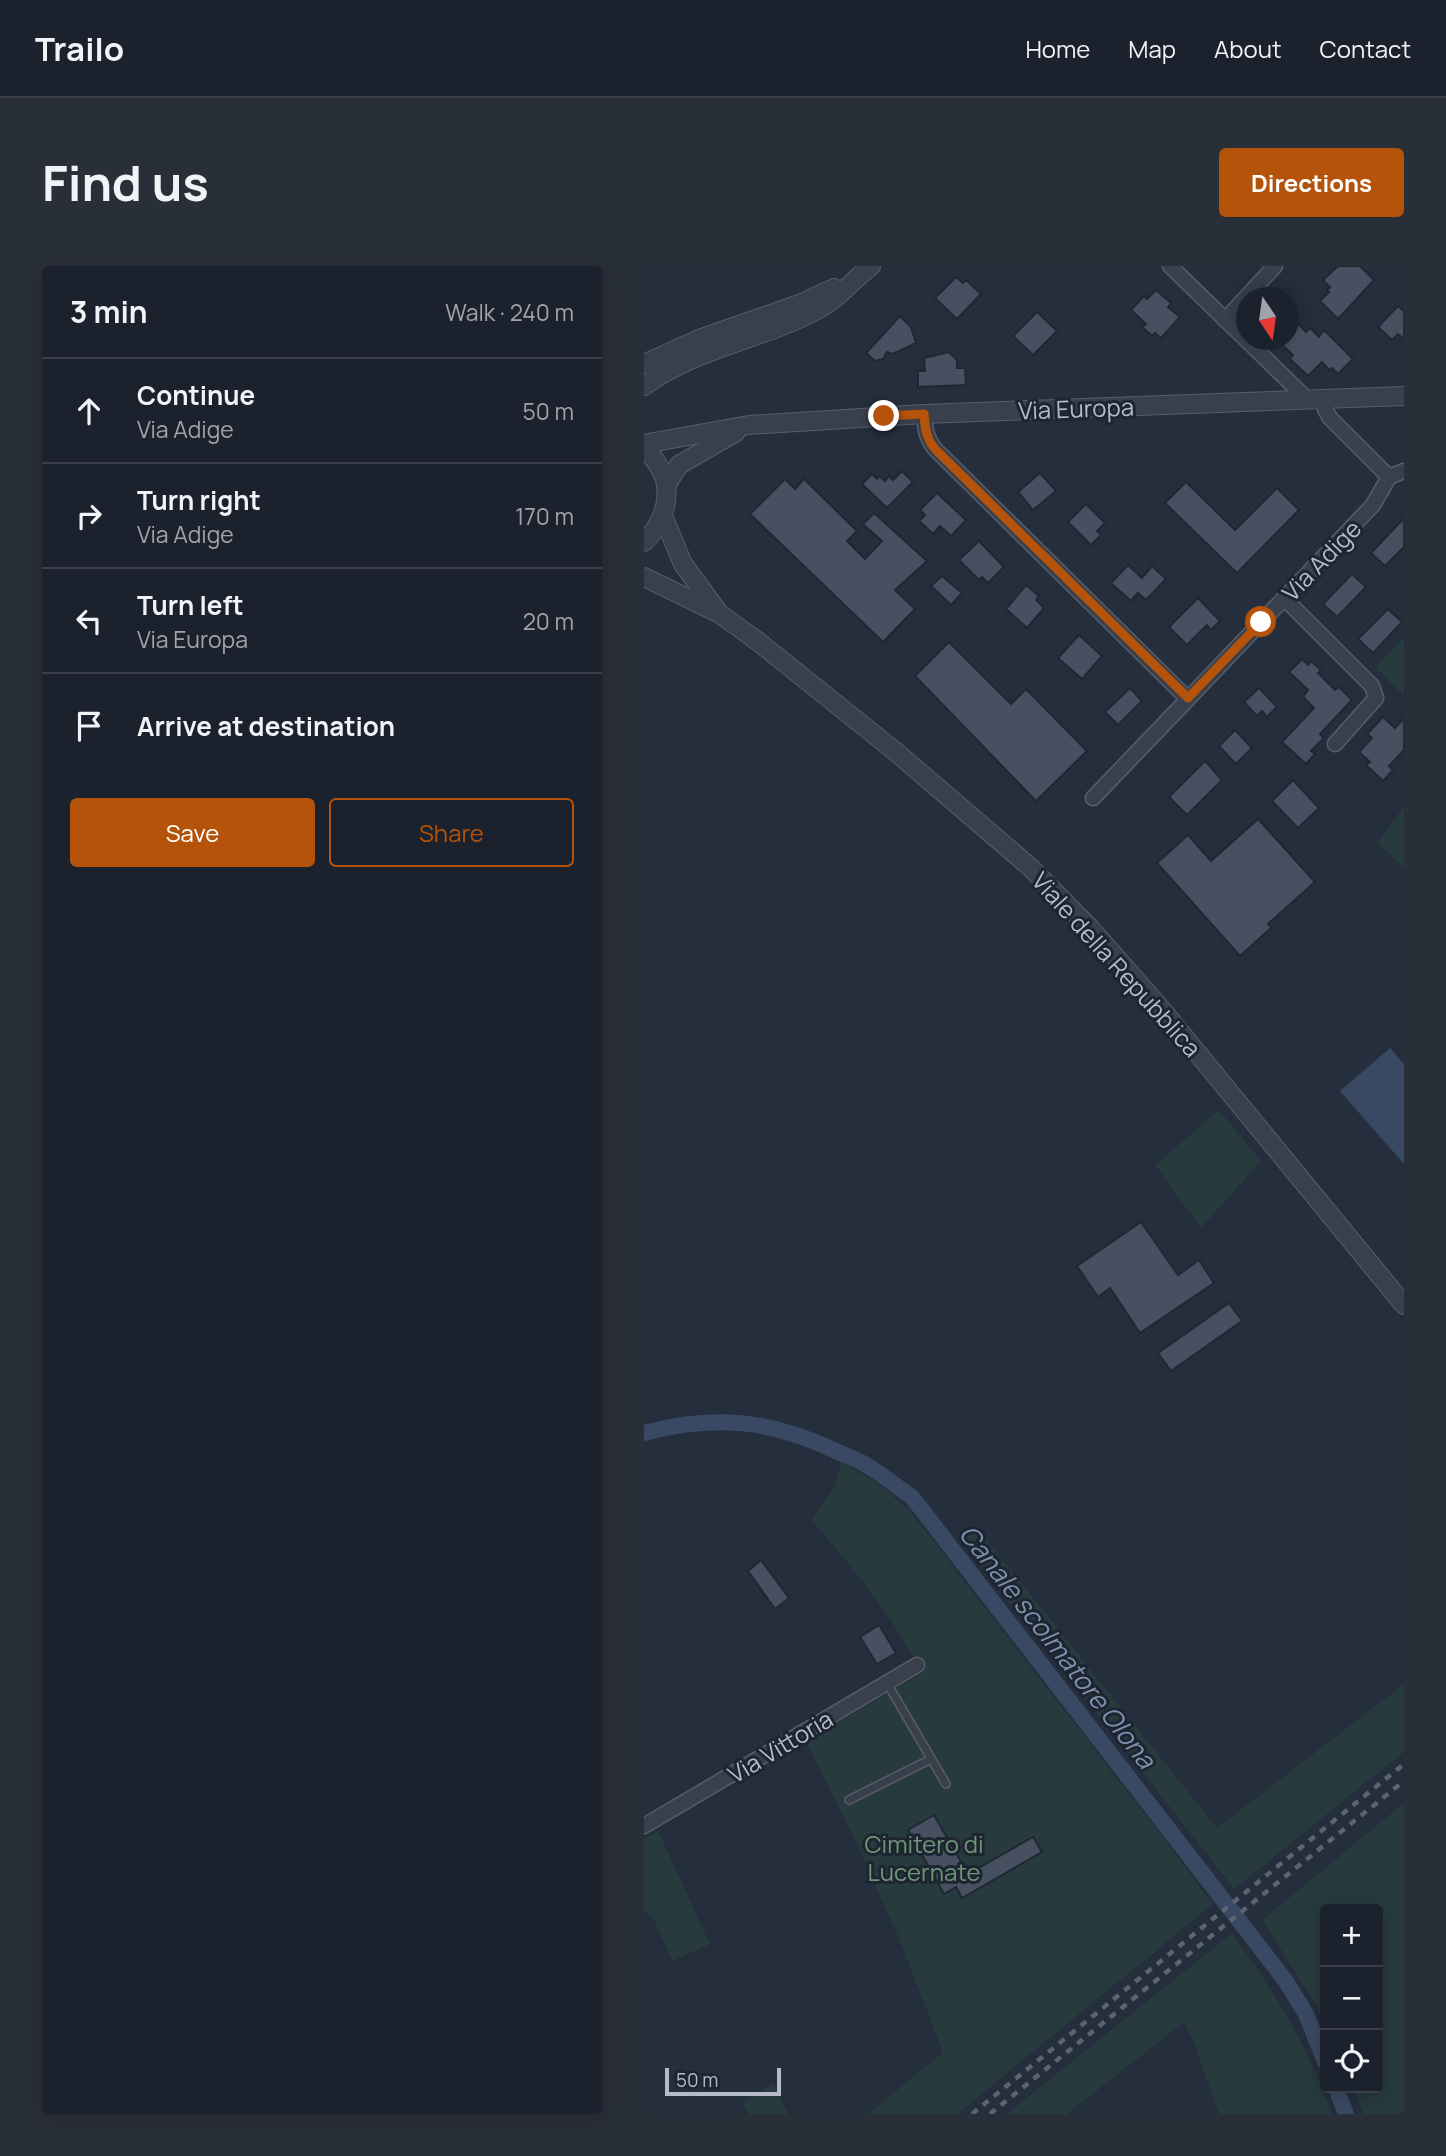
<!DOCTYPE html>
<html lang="en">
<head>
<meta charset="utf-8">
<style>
  :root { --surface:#1c222d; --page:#292f39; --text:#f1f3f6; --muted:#a0a4aa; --line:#3a3f49; --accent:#b45309 }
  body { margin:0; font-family:Manrope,sans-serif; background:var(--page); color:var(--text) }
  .controls { position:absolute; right:21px; bottom:21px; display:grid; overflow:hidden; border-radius:7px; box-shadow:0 4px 18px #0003 }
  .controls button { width:63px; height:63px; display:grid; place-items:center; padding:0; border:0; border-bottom:2px solid var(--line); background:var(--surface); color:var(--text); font:35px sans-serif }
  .compass { position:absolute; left:592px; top:21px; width:63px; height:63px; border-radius:50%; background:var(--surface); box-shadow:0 4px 18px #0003; rotate:167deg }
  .scale { position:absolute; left:21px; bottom:18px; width:116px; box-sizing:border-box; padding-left:7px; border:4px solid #b5bbc8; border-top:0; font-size:19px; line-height:24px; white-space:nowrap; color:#b5bbc8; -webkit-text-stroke:5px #1e2531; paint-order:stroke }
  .stop { position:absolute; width:21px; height:21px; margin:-16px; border:5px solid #b45309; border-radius:50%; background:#fff }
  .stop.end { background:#b45309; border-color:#fff; box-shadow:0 2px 7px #0008 }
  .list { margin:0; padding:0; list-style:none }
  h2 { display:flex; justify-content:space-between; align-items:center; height:91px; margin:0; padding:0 28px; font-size:30px }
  h2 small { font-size:23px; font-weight:400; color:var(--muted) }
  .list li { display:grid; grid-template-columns:46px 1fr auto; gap:21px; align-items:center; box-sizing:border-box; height:105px; padding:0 28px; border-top:2px solid var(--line) }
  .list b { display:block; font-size:26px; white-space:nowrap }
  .list p { margin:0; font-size:23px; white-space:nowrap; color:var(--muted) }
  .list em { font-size:23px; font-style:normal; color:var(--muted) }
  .actions { display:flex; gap:14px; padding:21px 28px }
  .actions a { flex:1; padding:16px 0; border:2px solid var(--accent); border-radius:7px; text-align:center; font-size:24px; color:var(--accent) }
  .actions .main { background:var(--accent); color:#fff }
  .icon { flex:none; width:38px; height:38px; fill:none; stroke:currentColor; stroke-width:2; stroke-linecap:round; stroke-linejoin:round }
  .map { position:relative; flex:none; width:760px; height:1848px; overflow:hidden; border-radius:7px }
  header { display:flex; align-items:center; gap:42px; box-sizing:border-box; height:98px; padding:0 35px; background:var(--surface); border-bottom:2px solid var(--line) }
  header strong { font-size:33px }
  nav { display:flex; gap:38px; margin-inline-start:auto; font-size:24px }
  .intro { display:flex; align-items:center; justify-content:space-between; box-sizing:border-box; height:168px; padding:0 42px }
  h1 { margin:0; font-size:49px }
  .button { padding:18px 32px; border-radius:7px; background:var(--accent); color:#fff; font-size:24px; font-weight:700 }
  main { display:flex; gap:42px; padding:0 42px }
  aside { flex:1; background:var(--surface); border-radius:7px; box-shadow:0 4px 18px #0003 }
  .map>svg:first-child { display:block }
</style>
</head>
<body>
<header>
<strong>Trailo</strong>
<nav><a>Home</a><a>Map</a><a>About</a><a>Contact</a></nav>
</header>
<div class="intro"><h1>Find us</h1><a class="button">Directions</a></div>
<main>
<aside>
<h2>3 min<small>Walk · 240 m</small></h2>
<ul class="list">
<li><svg class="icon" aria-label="ahead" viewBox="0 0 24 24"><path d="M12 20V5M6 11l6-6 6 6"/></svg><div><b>Continue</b><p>Via Adige</p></div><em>50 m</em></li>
<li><svg class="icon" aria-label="right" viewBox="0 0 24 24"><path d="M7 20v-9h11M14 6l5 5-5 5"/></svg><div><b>Turn right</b><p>Via Adige</p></div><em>170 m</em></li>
<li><svg class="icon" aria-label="left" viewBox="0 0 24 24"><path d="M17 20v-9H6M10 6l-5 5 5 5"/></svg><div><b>Turn left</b><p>Via Europa</p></div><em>20 m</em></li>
<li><svg class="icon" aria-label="arrive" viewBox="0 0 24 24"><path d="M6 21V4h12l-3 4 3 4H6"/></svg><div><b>Arrive at destination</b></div></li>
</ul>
<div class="actions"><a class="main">Save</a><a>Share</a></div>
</aside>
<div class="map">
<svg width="760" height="1848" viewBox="0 0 760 1848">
  <rect width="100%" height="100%" fill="#252e3c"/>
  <g fill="#273a3d">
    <path d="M760,371V430L731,401Z"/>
    <path d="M760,540V602L734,577Z"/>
    <path d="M575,844L617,895L557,962L511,899Z"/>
    <path d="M197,1195L236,1219L266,1245L530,1586L569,1638L313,1848H224L299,1786L254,1670L207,1565L162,1475L277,1408C251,1350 208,1303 168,1254L191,1220Z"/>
    <path d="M334,1263L573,1562L760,1418V1486L590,1623L317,1274Z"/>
    <path d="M760,1537V1848H719L709,1822H734V1643H681V1759L671,1737L618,1654Z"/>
    <path d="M14,1565L66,1678L28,1695L9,1652L0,1645V1573Z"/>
    <path d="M588,1667C631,1727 663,1777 688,1848H575L551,1779L540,1756L423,1848H363Z"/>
    <path d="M130,1817L144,1848H105L98,1836Z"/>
  </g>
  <path fill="#3a4963" d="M746,782L760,798V898L696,825Z"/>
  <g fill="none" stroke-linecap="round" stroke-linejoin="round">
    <g stroke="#3a4963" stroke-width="16">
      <path d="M0,1167C72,1148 128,1154 194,1186C204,1190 214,1194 224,1200C239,1209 253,1221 268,1231L641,1714L662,1748L681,1796"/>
      <path d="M692,1822L702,1848"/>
    </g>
  </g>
  <g fill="#465060" stroke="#202733" stroke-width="2">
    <path d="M694,0H716L730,14L694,53L676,35L685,26L683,24L686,21L679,14Z"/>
    <path d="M312,11L319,17L322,14L337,28L313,53L291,32Z"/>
    <path d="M512,24L527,37L524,41L536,51L517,72L511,67L508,70L498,61L502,58L487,44L500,30L503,33Z"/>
    <path d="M754,40L760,45V73L754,68L748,74L734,61Z"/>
    <path d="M393,46L413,65L389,89L369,70Z"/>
    <path d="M645,48L662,66L666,62L675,71L680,64L709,93L694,108L688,102L685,104L678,96L664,110L646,93L649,89L633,74H645Z"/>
    <path d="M256,50L267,61L272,77L249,88L243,86L239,93L231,95L222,87Z"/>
    <path d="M305,86L313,94V102H321L322,119L274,121V105H281L280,92Z"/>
    <path d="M258,205L269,216L243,242L218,218L228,208L233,213L235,210L241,215L245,210L249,214Z"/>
    <path d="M396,207L412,225L389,244L374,226Z"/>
    <path d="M141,213L151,223L160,213L213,265L203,275L221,293L238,275L219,258L230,247L283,295L251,324L271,343L239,376L106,248Z"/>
    <path d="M542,216L591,264L633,222L655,244L593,307L521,237Z"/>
    <path d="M293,227L322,254L307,270L296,260L289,268L275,255L281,249L276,244Z"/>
    <path d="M442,238L461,257L453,265L457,269L447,279L424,256Z"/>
    <path d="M760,252V281L741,300L727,287Z"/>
    <path d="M335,275L360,301L344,317L338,311L335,314L315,294Z"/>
    <path d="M484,299L498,312L508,300L522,313L502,334L494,327L487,335L467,317Z"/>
    <path d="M708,308L722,321L693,351L679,338Z"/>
    <path d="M298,310L318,327L307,339L287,320Z"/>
    <path d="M382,319L395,330L392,334L400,342L383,362L362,343Z"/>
    <path d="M554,332L576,355L567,364L563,359L543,379L525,361Z"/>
    <path d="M744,343L758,356L729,387L714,373Z"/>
    <path d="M435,369L458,390L438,413L414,392Z"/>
    <path d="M305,376L367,438L382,423L443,485L392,535L271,410Z"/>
    <path d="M658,393L664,399L667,395L677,404L674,407L691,424L695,421L708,434L676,468L680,472L667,485L671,488L662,498L638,476L670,442L659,431L664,424L645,406Z"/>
    <path d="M486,422L498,435L474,459L461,446Z"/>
    <path d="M615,422L633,441L623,451L618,445L613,450L600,436Z"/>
    <path d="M739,451L751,462L760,452V484L745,500L749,504L739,515L722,499L726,496L715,486L728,472L723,468Z"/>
    <path d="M591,464L608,482L592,498L575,480Z"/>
    <path d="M561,495L578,514L543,549L525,531Z"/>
    <path d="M649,514L675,542L654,562L628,535Z"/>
    <path d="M614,553L671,616L624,658L627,662L596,690L513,597L544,569L567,595Z"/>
    <path d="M497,956L534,1009L555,994L570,1017L496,1067L466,1022L454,1031L433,1000Z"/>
    <path d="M585,1037L598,1055L527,1105L514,1087Z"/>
    <path d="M117,1294L145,1332L131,1343L104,1305Z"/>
    <path d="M235,1359L252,1387L233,1398L216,1371Z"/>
    <path d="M290,1549L324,1608L389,1571L398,1586L318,1632L312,1621L300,1628L264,1564Z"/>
  </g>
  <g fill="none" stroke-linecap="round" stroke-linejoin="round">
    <defs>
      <g id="service">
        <path d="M243,1417L302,1518"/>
        <path d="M205,1534L287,1493"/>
      </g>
      <g id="minor">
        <path d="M526,0L663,133"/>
        <path d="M581,54L631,0"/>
        <path d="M679,133L681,143L686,152L745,211"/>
        <path d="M280,148C281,162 282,173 292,184L544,433L729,239L745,211"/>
        <path d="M745,211L760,205"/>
        <path d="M640,332L728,420L732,432L691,478"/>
        <path d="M449,532L544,433"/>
        <path d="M0,1560L273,1399"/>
      </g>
      <g id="tertiary">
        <path d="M0,98L55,73L158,37L190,22"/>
        <path d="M0,120C52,82 117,74 173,44C194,33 208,15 227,0"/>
        <path d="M0,178L105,159L280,148L760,130"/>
        <path d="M0,180C8,190 21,206 22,219C25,241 15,262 0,276"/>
        <path d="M23,218L35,199L92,166"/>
        <path d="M19,250L39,298L72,343"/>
        <path d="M0,311L76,348L116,377L252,486L386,601L448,664L514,739L760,1039"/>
      </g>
    </defs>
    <use href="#service" stroke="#575e6a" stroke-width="10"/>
    <use href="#minor" stroke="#575e6a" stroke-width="17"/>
    <use href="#tertiary" stroke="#575e6a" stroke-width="20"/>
    <use href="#service" stroke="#39404c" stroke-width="7"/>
    <use href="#minor" stroke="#39404c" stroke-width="14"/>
    <use href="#tertiary" stroke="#39404c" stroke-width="18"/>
    <g stroke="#5b6473" stroke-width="4.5" stroke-dasharray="7 7" stroke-linecap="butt">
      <path d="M328,1848L760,1498"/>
      <path d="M346,1848L760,1515"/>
    </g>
  </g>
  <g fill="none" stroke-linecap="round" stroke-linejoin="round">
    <path stroke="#b45309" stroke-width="9" d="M240,150L280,148C281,162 282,173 292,184L544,432L617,356"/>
  </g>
  <g text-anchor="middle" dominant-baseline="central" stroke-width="6" stroke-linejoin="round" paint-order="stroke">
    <g font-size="24" fill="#b5bbc8" stroke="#1e2531">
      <text transform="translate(432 142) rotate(-2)">Via Europa</text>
      <text transform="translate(677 294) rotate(-46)">Via Adige</text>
      <text transform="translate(473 698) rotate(48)">Viale della Repubblica</text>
      <text transform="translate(136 1480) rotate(-31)">Via Vittoria</text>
    </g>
    <g font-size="24" fill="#6d9778" stroke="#1e2531">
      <text x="280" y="1577">Cimitero di<tspan x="280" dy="28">Lucernate</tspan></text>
    </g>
    <g font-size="26" font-style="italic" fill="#7d91ae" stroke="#1e2531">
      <text transform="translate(414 1380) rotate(52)">Canale scolmatore Olona</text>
    </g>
  </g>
</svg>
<div class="controls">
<button>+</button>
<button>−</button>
<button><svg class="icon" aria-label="locate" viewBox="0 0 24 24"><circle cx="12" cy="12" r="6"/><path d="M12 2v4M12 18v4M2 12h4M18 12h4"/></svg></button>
</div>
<svg class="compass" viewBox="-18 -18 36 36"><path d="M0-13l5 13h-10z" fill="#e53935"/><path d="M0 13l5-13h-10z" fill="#a0a4aa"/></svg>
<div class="scale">50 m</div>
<div class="stop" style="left:617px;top:356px"></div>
<div class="stop end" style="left:240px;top:150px"></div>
</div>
</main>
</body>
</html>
